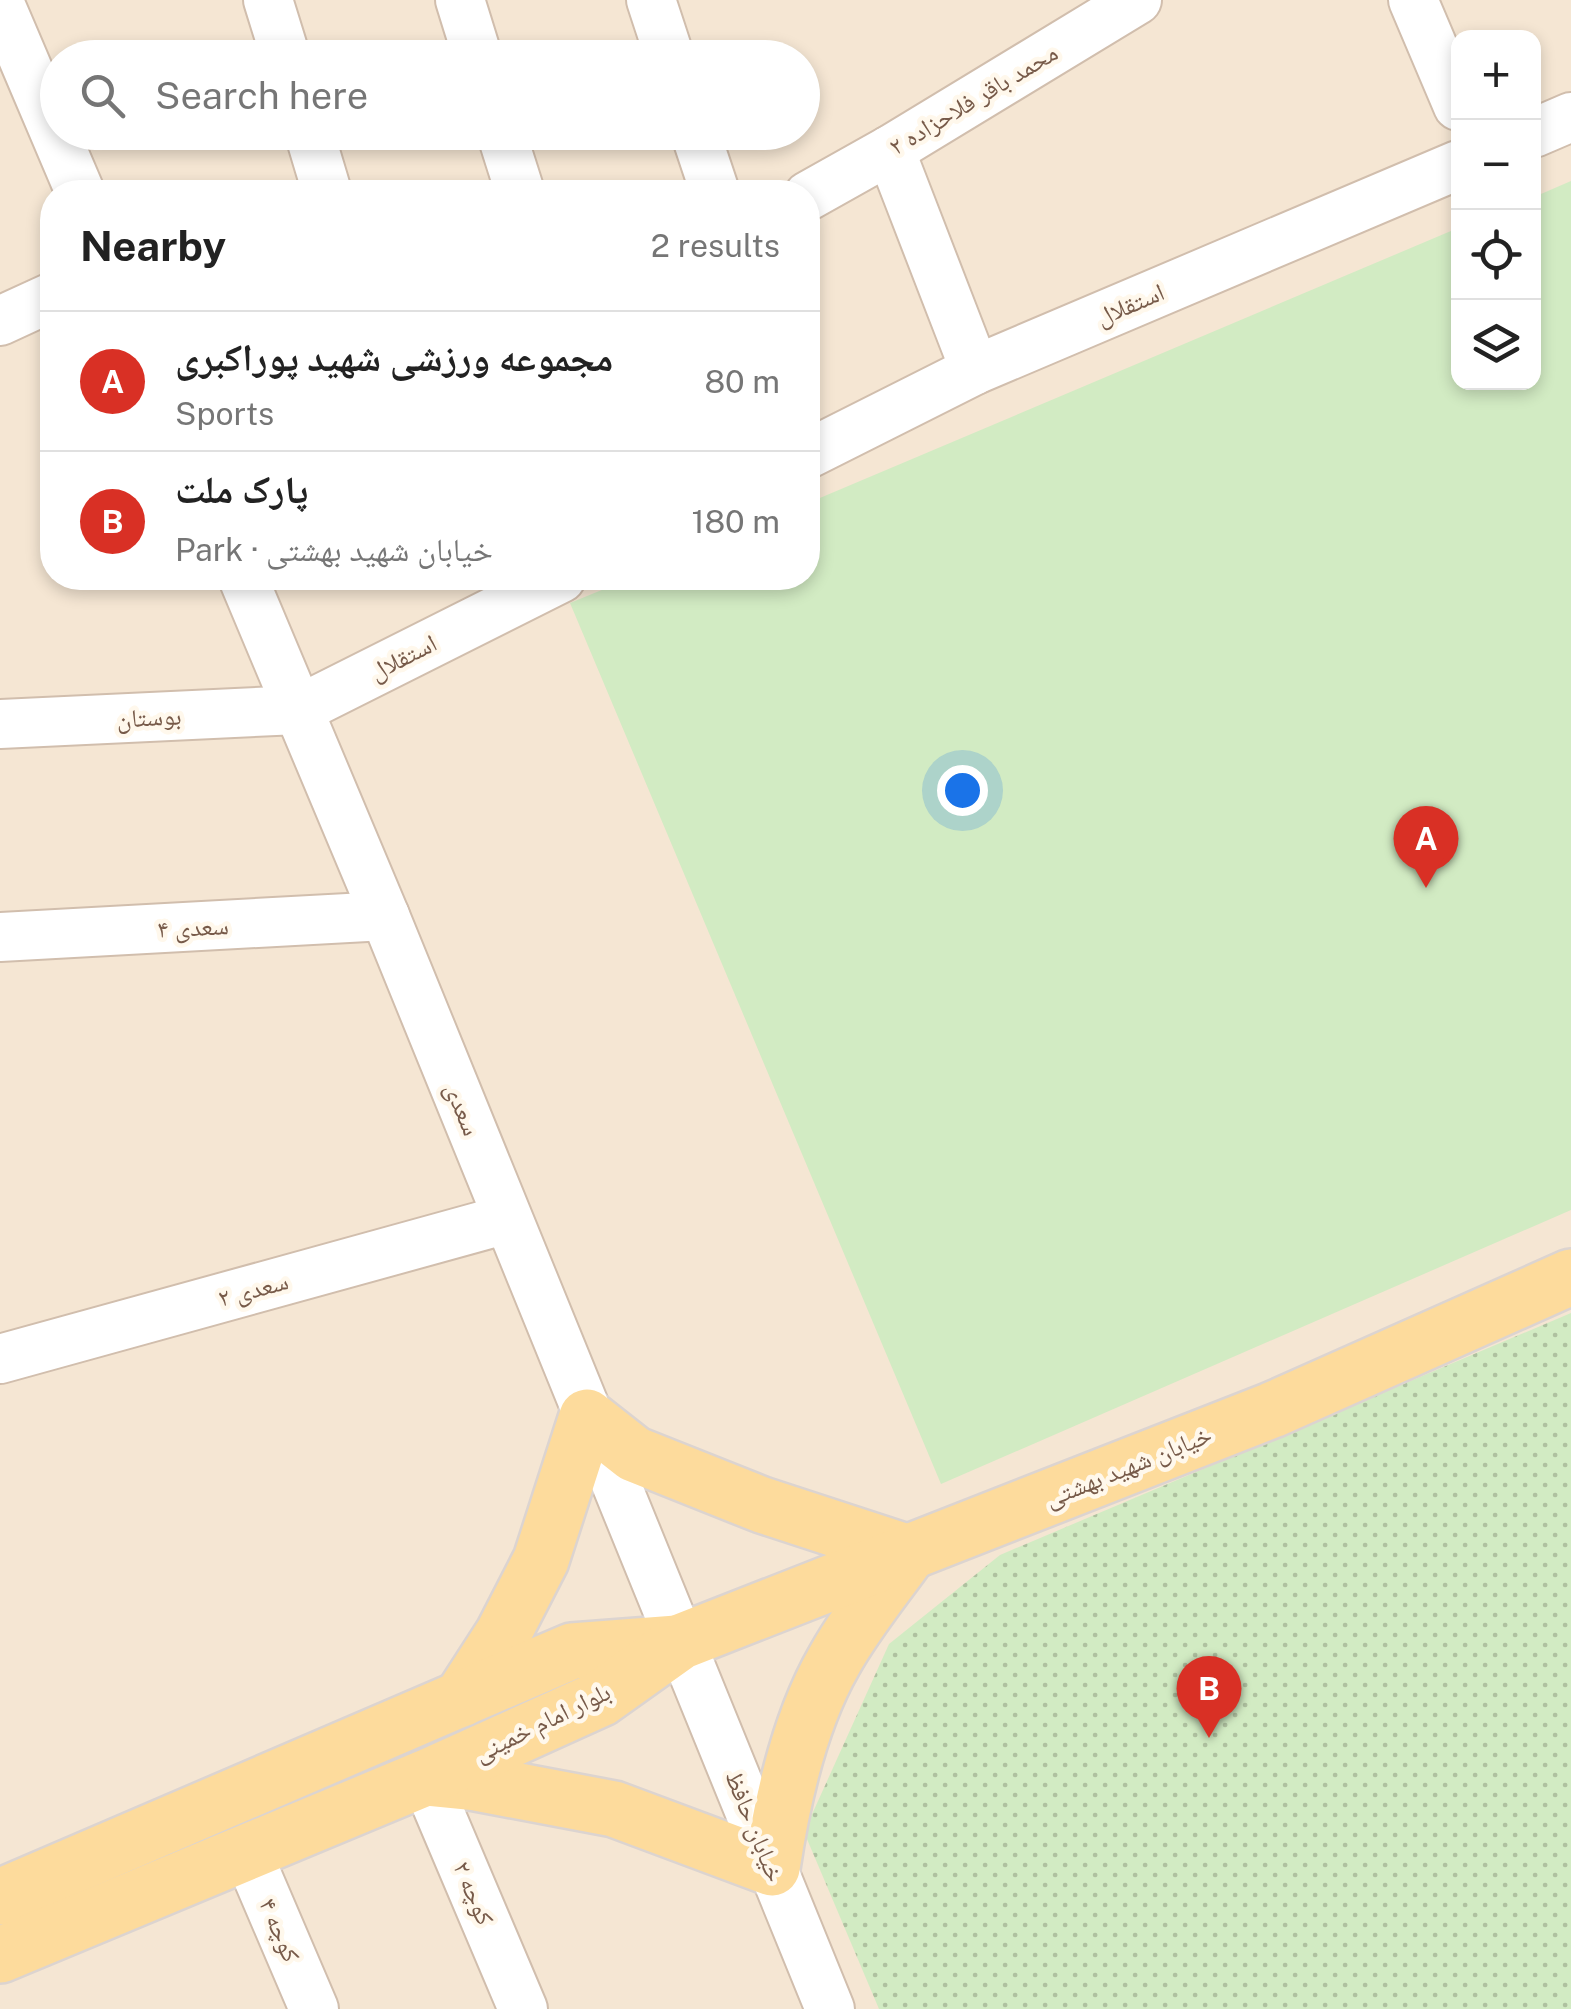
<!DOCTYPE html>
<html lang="en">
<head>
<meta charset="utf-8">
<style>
  :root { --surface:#fff; --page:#f2f2f2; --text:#222; --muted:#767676; --line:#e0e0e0; --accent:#d93025 }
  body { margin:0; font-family:"Public Sans","Noto Naskh Arabic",sans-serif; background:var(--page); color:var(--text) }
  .controls { position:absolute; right:30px; top:30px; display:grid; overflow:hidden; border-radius:20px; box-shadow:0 5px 15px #0003 }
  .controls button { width:90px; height:90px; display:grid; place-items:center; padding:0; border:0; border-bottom:2px solid var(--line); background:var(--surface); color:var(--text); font:50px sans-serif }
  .you { position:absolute; left:962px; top:790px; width:35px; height:35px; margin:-25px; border:8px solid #fff; border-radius:50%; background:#1a73e8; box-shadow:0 0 0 15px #1a73e833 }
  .badge { display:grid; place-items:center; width:65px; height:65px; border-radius:50%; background:var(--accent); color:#fff; font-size:32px; font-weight:700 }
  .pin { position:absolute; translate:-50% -82px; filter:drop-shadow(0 2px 5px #0008) }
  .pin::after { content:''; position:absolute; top:52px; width:35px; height:30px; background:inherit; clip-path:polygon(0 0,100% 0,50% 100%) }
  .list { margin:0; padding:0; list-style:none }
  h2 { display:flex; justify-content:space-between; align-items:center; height:130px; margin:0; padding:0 40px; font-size:42px }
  h2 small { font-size:32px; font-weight:400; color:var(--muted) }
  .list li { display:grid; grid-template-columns:65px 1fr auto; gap:30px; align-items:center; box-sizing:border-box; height:140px; padding:0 40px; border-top:2px solid var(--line) }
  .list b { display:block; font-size:38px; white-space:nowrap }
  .list p { margin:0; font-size:32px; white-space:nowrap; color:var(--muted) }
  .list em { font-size:32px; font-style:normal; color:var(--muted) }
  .icon { flex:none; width:55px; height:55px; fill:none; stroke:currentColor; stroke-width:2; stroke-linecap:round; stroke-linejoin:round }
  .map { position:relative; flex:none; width:1571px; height:2009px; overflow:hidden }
  .search { position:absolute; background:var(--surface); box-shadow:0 5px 15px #0003; left:40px; top:40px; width:780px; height:110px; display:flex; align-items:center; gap:25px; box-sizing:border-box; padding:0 35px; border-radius:55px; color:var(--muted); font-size:38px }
  .panel { position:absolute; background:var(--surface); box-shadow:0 5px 15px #0003; left:40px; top:180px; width:780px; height:410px; border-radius:40px }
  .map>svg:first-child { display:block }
</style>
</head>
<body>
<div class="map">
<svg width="1571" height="2009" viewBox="0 0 1571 2009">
  <defs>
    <pattern id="park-dots" width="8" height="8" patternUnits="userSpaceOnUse" patternTransform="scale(2.5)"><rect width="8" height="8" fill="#d2ebc3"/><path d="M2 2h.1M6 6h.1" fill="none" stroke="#afc1a0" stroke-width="1.8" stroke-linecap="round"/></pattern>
  </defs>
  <rect width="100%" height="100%" fill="#fdf4e5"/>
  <path fill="#f5e6d3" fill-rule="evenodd" d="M0,0H1571V2009H0ZM1458,38H1534V382H1458ZM58,58H802V132H58ZM52,192H808V578H52Z"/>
  <path fill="#d2ebc3" d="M1571,181V1210L941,1484L570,603L631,578H808V503L1458,228V382H1534V197Z"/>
  <path fill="url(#park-dots)" d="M1571,1313V2009H879L804,1832L889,1644L1000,1555Z"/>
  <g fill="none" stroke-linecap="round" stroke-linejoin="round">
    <defs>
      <g id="minor">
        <path d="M268,0L286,58"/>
        <path d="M460,0L478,58"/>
        <path d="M651,0L670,58"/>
        <path d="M1413,0L1458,106"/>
        <path d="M0,4L80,192"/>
        <path d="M309,132L327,192"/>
        <path d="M501,132L520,192"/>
        <path d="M695,132L715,192"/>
        <path d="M1534,133L1571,117"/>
        <path d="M890,150L975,370"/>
        <path d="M808,196L890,150L1137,0"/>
        <path d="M0,321L52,297"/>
        <path d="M808,454L975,370L1458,165"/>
        <path d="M243,578L385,916L830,2009"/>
        <path d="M0,724L298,710L561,578"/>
        <path d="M0,937L385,916"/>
        <path d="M0,1359L507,1219"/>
        <path d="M425,1778L523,2009"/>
        <path d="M246,1850L314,2009"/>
      </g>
      <g id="major">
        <path d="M425,1778L476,1783L614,1809L772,1868C782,1800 800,1720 834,1661C855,1623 884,1588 909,1553L762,1505L634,1454L587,1417L541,1560L503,1634L461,1699"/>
        <path d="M0,1897L572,1651L677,1643"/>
        <path d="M0,1955L425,1778L600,1699L680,1642L1272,1410L1571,1277"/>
      </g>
    </defs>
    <use href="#minor" stroke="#d1bead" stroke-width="52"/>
    <use href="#major" stroke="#dcd4d0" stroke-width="60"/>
    <use href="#minor" stroke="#fff" stroke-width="48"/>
    <use href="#major" stroke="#fddb9c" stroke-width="55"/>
  </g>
  <g text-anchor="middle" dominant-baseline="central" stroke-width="9" stroke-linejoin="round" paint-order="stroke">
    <g font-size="25" fill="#775a49" stroke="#fff8ec">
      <text transform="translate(973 99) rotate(-31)">محمد باقر فلاحزاده ۲</text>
      <text transform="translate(1130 304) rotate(-23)">استقلال</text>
      <text transform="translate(403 657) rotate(-27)">استقلال</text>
      <text transform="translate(149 717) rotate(-3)">بوستان</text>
      <text transform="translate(193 927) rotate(-3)">سعدی ۴</text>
      <text transform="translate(463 1109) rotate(68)">سعدی</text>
      <text transform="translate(253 1289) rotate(-15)">سعدی ۲</text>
      <text transform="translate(1128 1466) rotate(-22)">خیابان شهید بهشتی</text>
      <text transform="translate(542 1722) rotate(-26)">بلوار امام خمینی</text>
      <text transform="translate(755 1826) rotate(68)">خیابان حافظ</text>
      <text transform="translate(474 1893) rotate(67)">کوچه ۲</text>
      <text transform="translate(280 1930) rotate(67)">کوچه ۴</text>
    </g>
  </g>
</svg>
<div class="controls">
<button>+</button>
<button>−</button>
<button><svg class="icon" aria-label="locate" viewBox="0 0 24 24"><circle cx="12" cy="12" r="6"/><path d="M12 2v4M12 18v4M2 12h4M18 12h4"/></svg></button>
<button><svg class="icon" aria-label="layers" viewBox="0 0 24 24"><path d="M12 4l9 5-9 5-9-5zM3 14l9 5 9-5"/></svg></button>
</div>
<div class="you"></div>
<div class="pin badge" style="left:1426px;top:888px">A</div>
<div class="pin badge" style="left:1209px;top:1738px">B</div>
<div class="search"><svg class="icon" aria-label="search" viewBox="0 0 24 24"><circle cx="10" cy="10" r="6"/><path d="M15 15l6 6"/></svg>Search here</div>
<section class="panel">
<h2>Nearby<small>2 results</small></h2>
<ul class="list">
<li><span class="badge">A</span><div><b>مجموعه ورزشی شهید پوراکبری</b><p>Sports</p></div><em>80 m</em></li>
<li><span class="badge">B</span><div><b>پارک ملت</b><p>Park · خیابان شهید بهشتی</p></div><em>180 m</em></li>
</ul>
</section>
</div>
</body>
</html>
